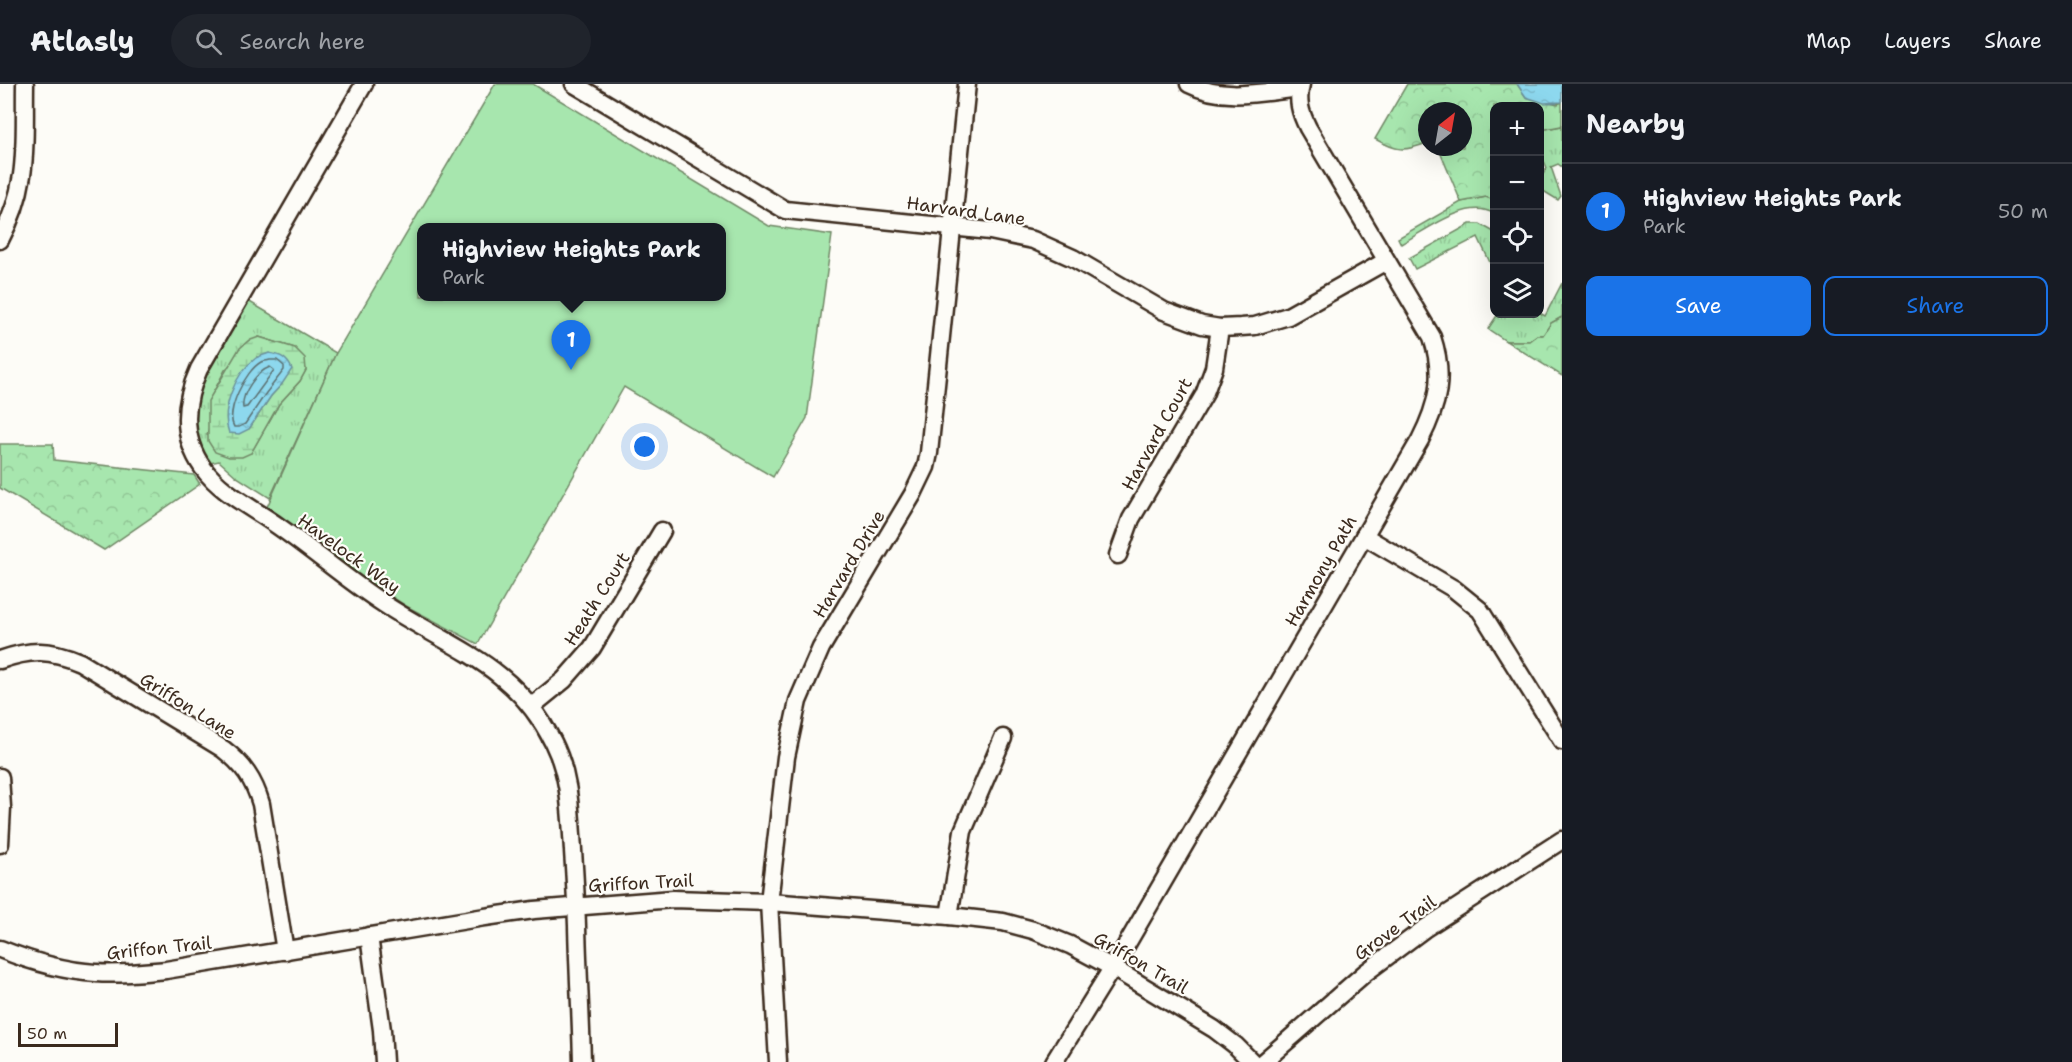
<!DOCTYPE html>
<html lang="en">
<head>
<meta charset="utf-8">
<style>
  :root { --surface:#171b24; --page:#20242c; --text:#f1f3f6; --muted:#9ea1a6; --line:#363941; --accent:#1a73e8 }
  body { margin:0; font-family:"Shantell Sans",sans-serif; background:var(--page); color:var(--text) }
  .controls { position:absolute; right:18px; top:18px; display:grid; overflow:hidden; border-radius:12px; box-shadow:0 6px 24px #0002 }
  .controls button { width:54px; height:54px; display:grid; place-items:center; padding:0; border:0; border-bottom:2px solid var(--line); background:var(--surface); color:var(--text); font:30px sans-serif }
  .compass { position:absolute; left:1418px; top:18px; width:54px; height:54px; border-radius:50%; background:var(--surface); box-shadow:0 6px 24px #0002; rotate:31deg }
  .scale { position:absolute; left:18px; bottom:15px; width:100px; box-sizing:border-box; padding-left:6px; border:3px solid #3b2a1e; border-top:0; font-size:16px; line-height:21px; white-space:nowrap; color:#3b2a1e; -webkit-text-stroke:4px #fdfcf7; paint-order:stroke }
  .you { position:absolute; left:645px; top:363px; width:21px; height:21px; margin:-15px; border:4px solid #fff; border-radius:50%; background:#1a73e8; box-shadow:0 0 0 9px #1a73e833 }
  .badge { display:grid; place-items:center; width:39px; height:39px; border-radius:50%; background:var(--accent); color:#fff; font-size:20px; font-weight:700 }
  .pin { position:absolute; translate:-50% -50px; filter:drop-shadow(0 2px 3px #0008) }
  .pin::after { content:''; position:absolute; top:32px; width:21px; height:18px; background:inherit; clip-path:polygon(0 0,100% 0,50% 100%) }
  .popup { position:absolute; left:417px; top:139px; width:309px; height:78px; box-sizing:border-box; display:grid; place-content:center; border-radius:12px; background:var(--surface); filter:drop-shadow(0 2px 4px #0005); font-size:20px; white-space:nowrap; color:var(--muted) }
  .popup b { font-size:22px; color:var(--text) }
  .popup::after { content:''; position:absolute; left:50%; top:100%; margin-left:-12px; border:12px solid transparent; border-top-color:var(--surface) }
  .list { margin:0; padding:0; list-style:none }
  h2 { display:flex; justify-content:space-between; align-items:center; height:78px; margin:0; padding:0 24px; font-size:26px }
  h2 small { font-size:20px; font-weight:400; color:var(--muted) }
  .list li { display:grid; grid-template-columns:39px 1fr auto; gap:18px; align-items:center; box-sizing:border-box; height:96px; padding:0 24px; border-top:2px solid var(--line) }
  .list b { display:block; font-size:22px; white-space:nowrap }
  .list p { margin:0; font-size:20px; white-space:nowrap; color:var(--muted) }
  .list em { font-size:20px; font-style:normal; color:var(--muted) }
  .actions { display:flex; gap:12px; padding:18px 24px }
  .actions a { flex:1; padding:14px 0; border:2px solid var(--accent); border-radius:12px; text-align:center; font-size:21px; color:var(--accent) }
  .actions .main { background:var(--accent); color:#fff }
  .icon { flex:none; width:33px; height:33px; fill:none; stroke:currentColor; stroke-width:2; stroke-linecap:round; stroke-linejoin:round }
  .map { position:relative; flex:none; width:1562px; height:978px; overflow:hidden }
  header { display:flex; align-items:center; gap:36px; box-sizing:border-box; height:84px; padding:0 30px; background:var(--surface); border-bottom:2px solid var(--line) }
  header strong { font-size:28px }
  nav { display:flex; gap:33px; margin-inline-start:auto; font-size:21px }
  .search { width:420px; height:54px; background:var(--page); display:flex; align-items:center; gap:15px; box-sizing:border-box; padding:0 21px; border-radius:33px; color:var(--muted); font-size:22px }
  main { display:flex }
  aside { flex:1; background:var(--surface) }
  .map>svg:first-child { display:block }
</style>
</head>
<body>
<header>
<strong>Atlasly</strong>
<div class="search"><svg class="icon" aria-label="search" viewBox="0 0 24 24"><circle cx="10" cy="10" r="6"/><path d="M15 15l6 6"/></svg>Search here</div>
<nav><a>Map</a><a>Layers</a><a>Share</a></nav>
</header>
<main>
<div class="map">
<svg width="1562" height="978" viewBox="0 0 1562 978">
  <defs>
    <pattern id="grass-tufts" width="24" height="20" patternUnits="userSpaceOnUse" patternTransform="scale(1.5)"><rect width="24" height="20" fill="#a7e6ae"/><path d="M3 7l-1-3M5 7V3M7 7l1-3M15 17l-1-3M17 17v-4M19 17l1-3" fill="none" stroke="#91c595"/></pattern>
    <pattern id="forest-crowns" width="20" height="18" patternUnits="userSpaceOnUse" patternTransform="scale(1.5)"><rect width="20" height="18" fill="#a7e6ae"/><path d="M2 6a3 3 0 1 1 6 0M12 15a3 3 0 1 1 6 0" fill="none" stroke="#91c595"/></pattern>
    <pattern id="wetland-marsh" width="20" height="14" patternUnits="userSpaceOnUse" patternTransform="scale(1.5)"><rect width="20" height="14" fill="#a7e6ae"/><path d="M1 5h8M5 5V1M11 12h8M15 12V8" fill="none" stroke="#91c595"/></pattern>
    <pattern id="water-ripples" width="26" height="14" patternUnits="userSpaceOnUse" patternTransform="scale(1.5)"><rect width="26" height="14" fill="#8dd8ee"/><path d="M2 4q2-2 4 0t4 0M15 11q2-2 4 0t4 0" fill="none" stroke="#7bbacc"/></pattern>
  </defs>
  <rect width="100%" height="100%" fill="#fdfcf7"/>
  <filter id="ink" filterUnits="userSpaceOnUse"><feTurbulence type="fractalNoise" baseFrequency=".0167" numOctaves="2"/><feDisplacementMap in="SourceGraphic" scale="12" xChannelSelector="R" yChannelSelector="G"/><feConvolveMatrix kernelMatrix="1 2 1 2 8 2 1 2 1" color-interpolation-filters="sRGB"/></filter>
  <g filter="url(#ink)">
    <g fill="url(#grass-tufts)" stroke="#718866" stroke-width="1.5" fill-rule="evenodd">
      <path d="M1562,40V83L1558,80L1551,83L1561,112L1558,116L1540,105V95L1547,84C1540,71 1538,60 1540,46L1561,42Z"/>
      <path d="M1486,113L1494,116V130C1468,113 1425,147 1401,160L1398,154L1461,118Z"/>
      <path d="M1470,140H1480L1494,148V161L1493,164L1494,168V187L1478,153L1415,185L1409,174Z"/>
      <path d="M1562,199V233L1551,239L1544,251H1537L1529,257H1506L1488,245L1498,230L1540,229L1545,232Z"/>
      <path d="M248,217L336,269L270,414L237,393L219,377L210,379C172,320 218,268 248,217ZM259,253L295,264L306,286L300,297L279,320L251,369L207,351L210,339L209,317L225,286Z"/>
    </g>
    <g fill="url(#forest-crowns)" stroke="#718866" stroke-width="1.5">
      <path d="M1407,0H1517L1526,13L1558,20L1562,18V40L1561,42L1541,46L1540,49V22H1494V116L1486,113L1461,118L1438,63H1463V27H1427V59C1403,68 1397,67 1375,55Z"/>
      <path d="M1562,233V292L1506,257H1529L1537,251H1543L1551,239Z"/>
      <path d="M0,360H53L54,376L194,391L200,400L104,466L0,404Z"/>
    </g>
    <path fill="url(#wetland-marsh)" stroke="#718866" stroke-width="1.5" fill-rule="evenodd" d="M259,253L295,264L305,274L306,286L300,297L279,320L251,369L242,373H229L215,368L208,357V317L239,265L248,257ZM257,273L282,300L271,312L249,345Z"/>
    <path fill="#a7e6ae" stroke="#718866" stroke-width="1.5" fill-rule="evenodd" d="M495,0H533L769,142L832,151L807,334L773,393L624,303L478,560L406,522L359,492L267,423L336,269ZM421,144H721V212H421Z"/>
    <g fill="url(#water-ripples)" stroke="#6c929b" stroke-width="1.5">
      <path d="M1517,0H1562V18L1544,19L1526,13Z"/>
      <path d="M269,269C281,271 287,274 292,285L282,300L271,312L249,345L239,350L229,349C220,326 235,289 256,274C259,272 265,271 269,269Z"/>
    </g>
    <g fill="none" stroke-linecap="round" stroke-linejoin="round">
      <g stroke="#5c7071" stroke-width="1.5">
        <path d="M270,276H277L284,282V286L266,309L245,340L239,343H234C225,328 245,287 261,278C263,277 267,277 270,276Z"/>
        <path d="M270,283L274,286L247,323L243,324C241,310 256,288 270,283Z"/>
      </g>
      <defs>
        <g id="minor">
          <path d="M364,0L199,285C184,318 181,353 203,384C221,409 253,424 278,442C314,467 347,496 384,520C451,564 515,581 553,658C568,688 570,719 572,751C574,781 576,811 577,842C578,887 581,933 582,978"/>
          <path d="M574,0L785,126L990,147L1033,156L1073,174L1164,227L1202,241L1220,244L1241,243L1255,242L1288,232L1386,177"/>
          <path d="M1189,0C1224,18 1262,8 1300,4"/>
          <path d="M0,156C30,100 24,61 25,0"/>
          <path d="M1364,452L1454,505L1480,526L1562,657"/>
          <path d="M1118,471L1131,435L1204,311L1214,284L1220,244"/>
          <path d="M0,576C31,565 50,565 80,578L223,665C243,680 254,696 261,720L285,867"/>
          <path d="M532,622L564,596L592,564L662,447"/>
          <path d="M0,693L2,723L0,760"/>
          <path d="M949,832L963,747L1003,654"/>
          <path d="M369,852L382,946L384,978"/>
          <path d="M0,865C30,877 63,887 96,889C119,891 143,888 166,886L485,833L534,826L673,815L769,818L949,832L1003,838L1033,846L1070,861L1113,884L1214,945L1235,961L1252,978"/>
          <path d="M778,978L769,818L786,673L798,617L821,564L913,410L926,383L929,369L967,0"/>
          <path d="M1054,978L1124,865L1420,356C1438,321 1445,292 1432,253L1308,44C1300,28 1297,17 1301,0"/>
          <path d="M1263,978L1365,889L1424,845L1562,756"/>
        </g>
      </defs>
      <use href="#minor" stroke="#3b2a1e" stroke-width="21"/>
      <use href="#minor" stroke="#fdfcf7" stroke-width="16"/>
    </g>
  </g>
  <g text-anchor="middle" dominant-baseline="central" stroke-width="4.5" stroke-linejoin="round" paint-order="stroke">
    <g font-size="18" fill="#3b2a1e" stroke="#fdfcf7">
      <text transform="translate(966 127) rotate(8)">Harvard Lane</text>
      <text transform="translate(1157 350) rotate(-61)">Harvard Court</text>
      <text transform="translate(349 470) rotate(36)">Havelock Way</text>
      <text transform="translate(849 480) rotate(-59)">Harvard Drive</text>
      <text transform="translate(1321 487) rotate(-60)">Harmony Path</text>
      <text transform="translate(597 515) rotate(-58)">Heath Court</text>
      <text transform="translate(188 622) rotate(32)">Griffon Lane</text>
      <text transform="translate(641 799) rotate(-3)">Griffon Trail</text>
      <text transform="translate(1395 844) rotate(-36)">Grove Trail</text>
      <text transform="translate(159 864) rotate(-6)">Griffon Trail</text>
      <text transform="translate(1141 879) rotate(30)">Griffon Trail</text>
    </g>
  </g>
</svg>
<div class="controls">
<button>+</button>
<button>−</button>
<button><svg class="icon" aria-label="locate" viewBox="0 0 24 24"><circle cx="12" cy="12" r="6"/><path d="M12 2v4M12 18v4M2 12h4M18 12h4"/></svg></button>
<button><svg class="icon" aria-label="layers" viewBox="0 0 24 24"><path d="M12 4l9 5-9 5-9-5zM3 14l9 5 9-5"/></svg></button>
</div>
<svg class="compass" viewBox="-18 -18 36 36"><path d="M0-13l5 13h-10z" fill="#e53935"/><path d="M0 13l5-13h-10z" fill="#9ea1a6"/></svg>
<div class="scale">50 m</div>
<div class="you"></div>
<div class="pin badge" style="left:571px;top:286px">1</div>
<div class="popup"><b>Highview Heights Park</b>Park</div>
</div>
<aside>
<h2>Nearby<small></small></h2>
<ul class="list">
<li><span class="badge">1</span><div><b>Highview Heights Park</b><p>Park</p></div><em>50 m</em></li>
</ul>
<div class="actions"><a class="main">Save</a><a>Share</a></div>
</aside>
</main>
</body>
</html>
